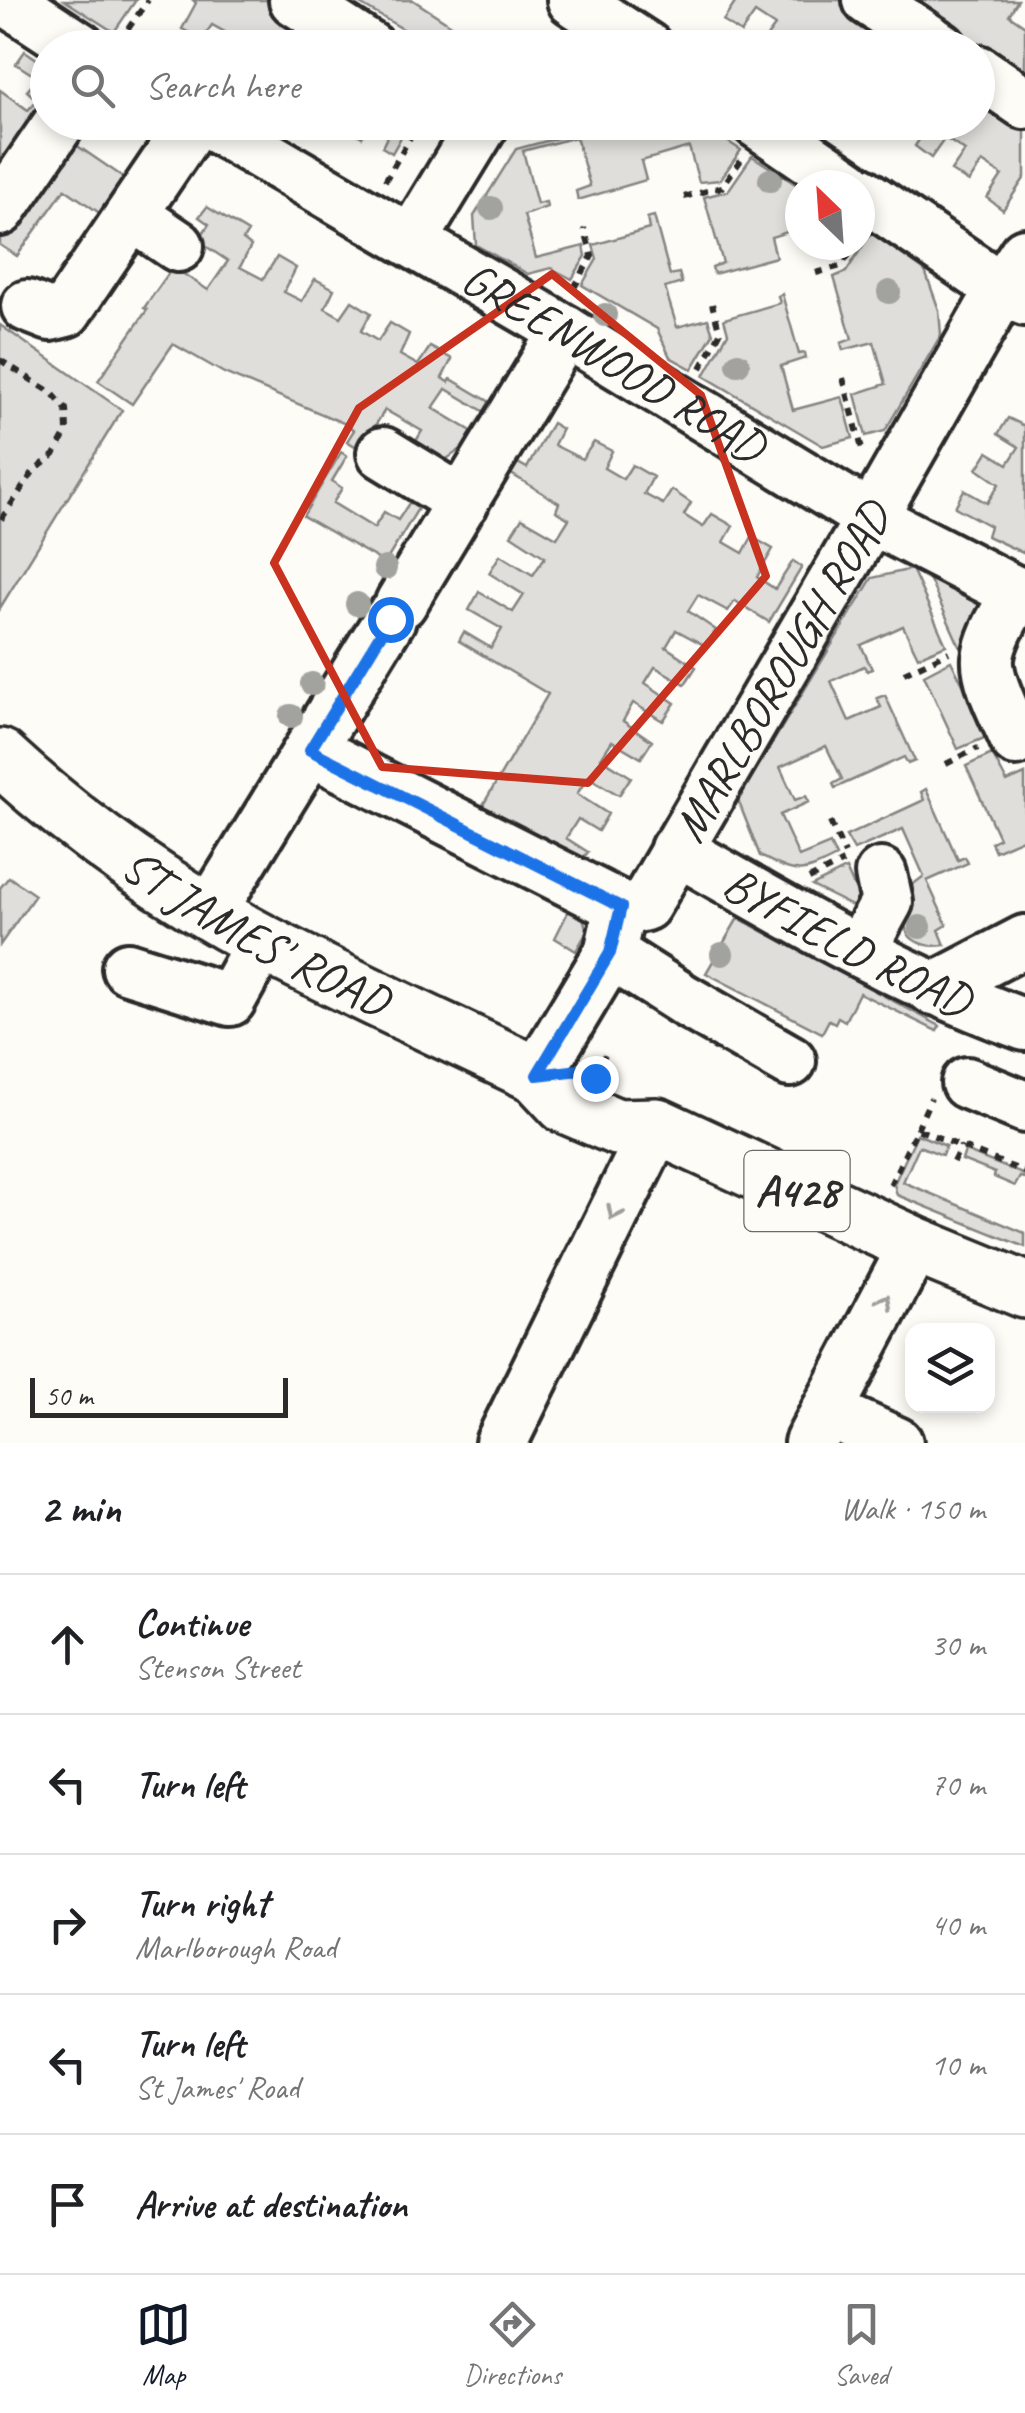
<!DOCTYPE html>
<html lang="en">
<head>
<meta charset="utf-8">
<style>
  :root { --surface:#fff; --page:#f6f6f6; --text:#202124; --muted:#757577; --line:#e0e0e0; --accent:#111827 }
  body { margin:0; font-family:Caveat,sans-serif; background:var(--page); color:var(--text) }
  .controls { position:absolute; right:30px; bottom:30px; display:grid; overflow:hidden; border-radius:20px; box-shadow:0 5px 15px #0003 }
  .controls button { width:90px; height:90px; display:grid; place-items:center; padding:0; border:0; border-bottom:2px solid var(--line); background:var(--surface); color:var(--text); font:50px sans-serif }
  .compass { position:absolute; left:785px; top:170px; width:90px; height:90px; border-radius:50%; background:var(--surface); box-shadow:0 5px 15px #0003; rotate:335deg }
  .scale { position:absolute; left:30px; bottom:25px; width:258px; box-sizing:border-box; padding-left:10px; border:5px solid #2b2b2b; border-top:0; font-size:28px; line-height:35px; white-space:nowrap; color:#2b2b2b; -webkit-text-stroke:8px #fdfcf7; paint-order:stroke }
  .stop { position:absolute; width:30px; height:30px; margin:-22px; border:8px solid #1a73e8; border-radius:50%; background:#fff }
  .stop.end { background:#1a73e8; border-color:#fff; box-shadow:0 2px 10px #0008 }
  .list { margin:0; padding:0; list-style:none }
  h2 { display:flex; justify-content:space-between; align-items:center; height:130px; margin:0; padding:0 40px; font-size:42px }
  h2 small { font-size:32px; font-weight:400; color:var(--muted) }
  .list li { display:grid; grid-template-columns:65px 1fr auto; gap:30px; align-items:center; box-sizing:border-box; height:140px; padding:0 40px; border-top:2px solid var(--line) }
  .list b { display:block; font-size:38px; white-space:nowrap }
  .list p { margin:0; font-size:32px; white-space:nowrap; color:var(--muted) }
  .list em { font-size:32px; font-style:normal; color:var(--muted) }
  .icon { flex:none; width:55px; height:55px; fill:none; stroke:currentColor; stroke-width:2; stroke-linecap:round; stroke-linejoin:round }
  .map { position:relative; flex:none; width:1025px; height:1443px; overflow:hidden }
  .search { position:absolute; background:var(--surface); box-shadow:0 5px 15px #0003; left:30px; right:30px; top:30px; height:110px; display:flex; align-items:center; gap:25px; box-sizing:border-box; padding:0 35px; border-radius:55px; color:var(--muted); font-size:38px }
  .sheet { height:830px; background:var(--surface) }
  nav { display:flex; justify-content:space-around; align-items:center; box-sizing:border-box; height:140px; border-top:2px solid var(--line); background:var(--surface); font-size:28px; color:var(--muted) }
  nav a { display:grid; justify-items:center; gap:5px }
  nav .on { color:var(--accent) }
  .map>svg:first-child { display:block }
</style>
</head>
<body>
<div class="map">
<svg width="1025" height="1443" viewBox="0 0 1025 1443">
  <rect width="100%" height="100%" fill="#fdfcf7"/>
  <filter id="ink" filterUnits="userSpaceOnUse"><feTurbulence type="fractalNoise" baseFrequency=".01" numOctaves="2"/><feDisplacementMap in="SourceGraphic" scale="20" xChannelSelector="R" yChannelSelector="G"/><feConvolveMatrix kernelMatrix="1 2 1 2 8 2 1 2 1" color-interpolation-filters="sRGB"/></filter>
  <g filter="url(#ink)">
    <g fill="#dfdeda" stroke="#858482" stroke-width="2.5">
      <path d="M64,0H136L114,32Z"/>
      <path d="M193,0H280L356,47H274L259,38L252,47H226L232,36L212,25L202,39L182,29L196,3Z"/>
      <path d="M353,0H413L485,47H434Z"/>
      <path d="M737,0H851L924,47H808L794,38L787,47H764L761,45L775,26L755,13L741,33L723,21Z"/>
      <path d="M882,0H1018L1009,15L1025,26V94L978,48L953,47Z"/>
      <path d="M25,51L47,66L48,122L0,196V90L28,110L37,100L27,91L38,78L16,64Z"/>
      <path d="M978,84L1025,114V177L1003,210L987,198L1002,175L982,162L969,182L951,171L965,151L945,138L931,158L915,146L928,126L922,123L978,122Z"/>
      <path d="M344,123V122L409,123L392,153L382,147L389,133L371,123L362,137L343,125Z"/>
      <path d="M614,123H699L741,150L720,180L699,182L689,147L641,161L646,180L578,200L576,191L590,186L576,137L523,151L537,204L546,202L547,207L524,215L536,258L584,246L586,256L572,279L551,268L528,274L476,245L474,216L516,149Z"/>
      <path d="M63,136L126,179L101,214L65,189L17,256L0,245V226Z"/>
      <path d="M752,156L800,187V228L771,237L776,257L714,274L712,267L723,263L704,197L728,191Z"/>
      <path d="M207,207L248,232L243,240L251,246L240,267L263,279L277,257L296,268L284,292L302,301L315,279L334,289L325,308L341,317L352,301L371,313L361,331L378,341L390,323L409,334L400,355L418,365L430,347L452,359L442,378L449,382L451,379L490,402L485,412L446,389L433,408L473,432L464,447L441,463L408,455L422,431L385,410L360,449L347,441L354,430L346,424L224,373L173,344L132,404L98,381L147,310L144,308L173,267L208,290L228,261L198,241L209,224L199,217Z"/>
      <path d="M654,216L670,275L679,273L682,283L665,288L677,327L708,319L713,334L692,369L670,357L657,329L582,285L597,259L593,245L649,229L647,218Z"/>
      <path d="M871,233L925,271L939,310L941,335L885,431L866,436L855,394L886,384L874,342L843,350L841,343L852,339L834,277L846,272Z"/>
      <path d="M782,294L799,354L805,353L806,358L781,366L793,410L842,397L853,438L823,446L704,376L728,333L724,319L780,303L778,296Z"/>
      <path d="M0,325L122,410L0,608Z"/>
      <path d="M1008,418L1025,426V549L1023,553L987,536L990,526L955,507L964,490L987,503L999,484L977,469L988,452L1008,464L1019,447L998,434Z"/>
      <path d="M552,423L562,429L554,445L582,459L594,442L612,451L604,468L623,479L632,465L653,477L644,494L663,504L672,490L691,503L684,515L703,527L712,514L733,526L724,542L743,553L752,537L773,549L757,577L775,589L793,561L802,567L769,622L735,601L728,611L698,595L688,611L716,630L706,646L676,630L666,647L696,667L685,684L655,667L645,683L675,703L663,721L633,703L623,721L652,741L641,758L612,741L601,758L631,777L619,795L588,777L577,794L608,814L598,831L578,819L566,838L588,852L581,861L480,810L548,694L459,641L464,632L491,648L502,629L469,610L479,592L513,612L524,595L489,573L500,555L533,575L545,557L511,535L522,518L557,538L569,519L556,511L559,503L508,472L514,461L527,468Z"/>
      <path d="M341,452L347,456L332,481L342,488L333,503L374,528L384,512L398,520L413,497L422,502L385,563L303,516Z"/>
      <path d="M912,569L946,645L918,657L903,626L861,645L872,669L867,671L864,666L831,681L849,721L881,707L877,698L885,695L915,761L908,764L904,757L835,788L833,784L842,779L826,746L780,767L795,800L806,796L809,802L780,815L799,857L830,844L836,857C799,876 797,874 760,856L738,800L872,578Z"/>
      <path d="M928,576L977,601L982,612L968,665Z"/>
      <path d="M951,661L989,736L958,749L924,675Z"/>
      <path d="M992,754L1007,782L1025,774V838L995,851L991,842L999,838L966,766Z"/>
      <path d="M926,789L958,860L965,857L968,863L927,881L947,925L939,930L945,945C926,948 901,942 906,917C907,912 912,907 913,902C913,900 912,888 912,885L924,876L903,829L854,850L846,836L924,800L921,792Z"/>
      <path d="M846,869L861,902L856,908L812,886Z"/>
      <path d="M9,877L35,895L0,945V888Z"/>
      <path d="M571,906L583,917L587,932L576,951L555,938Z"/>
      <path d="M738,918L940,1026L937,1031L859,993L845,1021L838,1017L835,1023L829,1020L822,1033L706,973Z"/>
      <path d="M917,1134L946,1146L942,1155L919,1146L903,1182L1025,1233V1247L897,1195L894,1184Z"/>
      <path d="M965,1151L1025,1175V1178L1020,1177L1015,1186L994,1177L995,1173L962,1160Z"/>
    </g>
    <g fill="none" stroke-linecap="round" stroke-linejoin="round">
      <defs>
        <g id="minor">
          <path d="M7,0L80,48"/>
          <path d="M295,0L370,48"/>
          <path d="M573,0L647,48"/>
          <path d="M869,0L941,48"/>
          <path d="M978,71L1025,103"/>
          <path id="s1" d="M207,122L565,331L871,518L1025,597"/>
          <path d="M757,122L849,185"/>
          <path d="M860,192L1002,289L1025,300"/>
          <path d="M0,210L60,122"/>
          <path d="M132,215L178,246"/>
          <path d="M412,240L484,122"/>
          <path d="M27,306L50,315L66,311L194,122"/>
          <path d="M383,453L463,502"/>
          <path d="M1017,592C1007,613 991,634 988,658C986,681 1007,718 1016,740L1025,736"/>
          <path d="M401,603L565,331"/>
          <path id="s2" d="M311,750L621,907L633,908L645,905L871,518L1002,289L1025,254"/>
          <path id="s3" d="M676,849C789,914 902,981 1025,1025"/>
          <path d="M210,912L390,619"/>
          <path d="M860,951L887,902L881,874"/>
          <path d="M610,953L684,1000L790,1061"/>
          <path d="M128,968L230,1000L262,942"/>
          <path d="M933,989L1025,941"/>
          <path d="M537,1075L610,953L617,921"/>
          <path d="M967,1083L1025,1107"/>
          <path d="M827,1411L897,1443"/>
          <path d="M501,1443L657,1126"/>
          <path d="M810,1443L915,1245"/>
        </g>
        <g id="major">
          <path id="s4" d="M0,757C78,829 168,892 262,942C352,989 446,1031 537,1075L565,1105L617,1127L657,1126L915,1245L1025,1290"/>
        </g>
      </defs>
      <use href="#minor" stroke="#2b2b2b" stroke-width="58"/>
      <use href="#major" stroke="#2b2b2b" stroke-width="62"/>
      <g stroke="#2b2b2b" stroke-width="6" stroke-dasharray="8 8" stroke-linecap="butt">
        <path d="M119,42L148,0"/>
        <path d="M385,181L419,122"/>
        <path d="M684,197L722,187L741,160"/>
        <path d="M816,273L841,266L856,245"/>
        <path d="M574,288L592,256L584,228"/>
        <path d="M0,360L52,393L66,409L67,431L54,455L33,472L0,521"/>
        <path d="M701,368L720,333L712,304"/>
        <path d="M843,378L862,449"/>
        <path d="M904,673L949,652"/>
        <path d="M946,764L978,748"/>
        <path d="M830,822L845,854"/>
        <path d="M809,879L843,862"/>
        <path d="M601,1062L605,1055"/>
        <path d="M917,1129L931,1098"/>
        <path d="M953,1162L961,1146"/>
        <path d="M890,1185L917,1129L1025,1172"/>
      </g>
      <use href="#minor" stroke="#fdfcf7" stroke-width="50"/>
      <use href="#major" stroke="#fdfcf7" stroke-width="55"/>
    </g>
    <g fill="#a2a29f">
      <circle cx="770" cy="180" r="12"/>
      <circle cx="491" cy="208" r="12"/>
      <circle cx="889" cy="292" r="12"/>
      <circle cx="605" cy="315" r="12"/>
      <circle cx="738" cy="364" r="12"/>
      <circle cx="385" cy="568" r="12"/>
      <circle cx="357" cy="604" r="12"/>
      <circle cx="312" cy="684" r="12"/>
      <circle cx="291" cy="716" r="12"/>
      <circle cx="920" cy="927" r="12"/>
      <circle cx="722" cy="954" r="12"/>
    </g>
    <defs><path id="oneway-chevron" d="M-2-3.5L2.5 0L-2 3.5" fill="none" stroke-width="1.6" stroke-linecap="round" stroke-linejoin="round" transform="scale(2.5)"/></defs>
    <g stroke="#9e9e9b">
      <use href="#oneway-chevron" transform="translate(614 1213) rotate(116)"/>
      <use href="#oneway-chevron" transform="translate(885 1301) rotate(-62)"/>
    </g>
  </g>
  <g fill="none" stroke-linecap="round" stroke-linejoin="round" filter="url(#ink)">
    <path stroke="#1a73e8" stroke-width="12" d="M390,619L310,750L621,907L610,953L537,1075L580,1070L595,1078"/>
  </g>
  <path fill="none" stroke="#c8321e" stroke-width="8" stroke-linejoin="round" d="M552,274L701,395L766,576L588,783L382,767L274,563L359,408Z"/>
  <g text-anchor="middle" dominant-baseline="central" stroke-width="9" stroke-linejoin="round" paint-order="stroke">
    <rect fill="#fdfcf7" stroke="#6a6a68" stroke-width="2.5" x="744.5" y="1151" width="105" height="80" rx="8"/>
    <g font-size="45" font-weight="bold" fill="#2b2b2b">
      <text x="797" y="1191">A428</text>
    </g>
    <g font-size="48" fill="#2b2b2b" stroke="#fdfcf7">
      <text stroke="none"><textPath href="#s1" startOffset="472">GREENWOOD ROAD</textPath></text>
      <text stroke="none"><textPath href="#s2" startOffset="642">MARLBOROUGH ROAD</textPath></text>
      <text stroke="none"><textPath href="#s4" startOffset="312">ST JAMES' ROAD</textPath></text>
      <text stroke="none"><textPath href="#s3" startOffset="195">BYFIELD ROAD</textPath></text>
    </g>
  </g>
</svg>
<div class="controls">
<button><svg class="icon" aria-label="layers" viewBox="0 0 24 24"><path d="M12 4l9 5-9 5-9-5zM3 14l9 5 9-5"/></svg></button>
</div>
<svg class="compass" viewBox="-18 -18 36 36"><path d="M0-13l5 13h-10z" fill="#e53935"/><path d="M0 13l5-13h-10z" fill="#757577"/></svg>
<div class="scale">50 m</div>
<div class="stop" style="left:390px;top:619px"></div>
<div class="stop end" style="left:595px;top:1078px"></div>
<div class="search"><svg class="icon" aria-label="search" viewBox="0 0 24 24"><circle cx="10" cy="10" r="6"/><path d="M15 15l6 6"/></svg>Search here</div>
</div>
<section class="sheet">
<h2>2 min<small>Walk · 150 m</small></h2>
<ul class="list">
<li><svg class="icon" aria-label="ahead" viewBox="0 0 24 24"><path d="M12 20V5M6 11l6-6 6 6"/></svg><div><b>Continue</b><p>Stenson Street</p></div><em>30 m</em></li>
<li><svg class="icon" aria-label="left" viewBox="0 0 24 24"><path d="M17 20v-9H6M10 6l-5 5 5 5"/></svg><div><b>Turn left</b></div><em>70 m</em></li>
<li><svg class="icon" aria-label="right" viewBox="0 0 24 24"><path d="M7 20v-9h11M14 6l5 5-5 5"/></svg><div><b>Turn right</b><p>Marlborough Road</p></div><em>40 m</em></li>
<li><svg class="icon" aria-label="left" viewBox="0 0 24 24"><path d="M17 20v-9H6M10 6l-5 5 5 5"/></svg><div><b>Turn left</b><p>St James' Road</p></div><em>10 m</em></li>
<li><svg class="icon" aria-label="arrive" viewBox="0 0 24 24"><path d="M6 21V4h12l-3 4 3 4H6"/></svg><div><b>Arrive at destination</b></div></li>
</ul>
</section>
<nav>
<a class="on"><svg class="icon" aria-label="map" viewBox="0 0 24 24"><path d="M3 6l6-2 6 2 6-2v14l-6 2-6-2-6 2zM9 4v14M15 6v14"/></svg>Map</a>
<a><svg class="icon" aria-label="directions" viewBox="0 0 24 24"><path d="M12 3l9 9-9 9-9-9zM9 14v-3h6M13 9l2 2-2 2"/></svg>Directions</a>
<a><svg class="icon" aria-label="saved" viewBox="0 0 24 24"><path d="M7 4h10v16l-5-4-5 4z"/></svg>Saved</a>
</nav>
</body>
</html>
